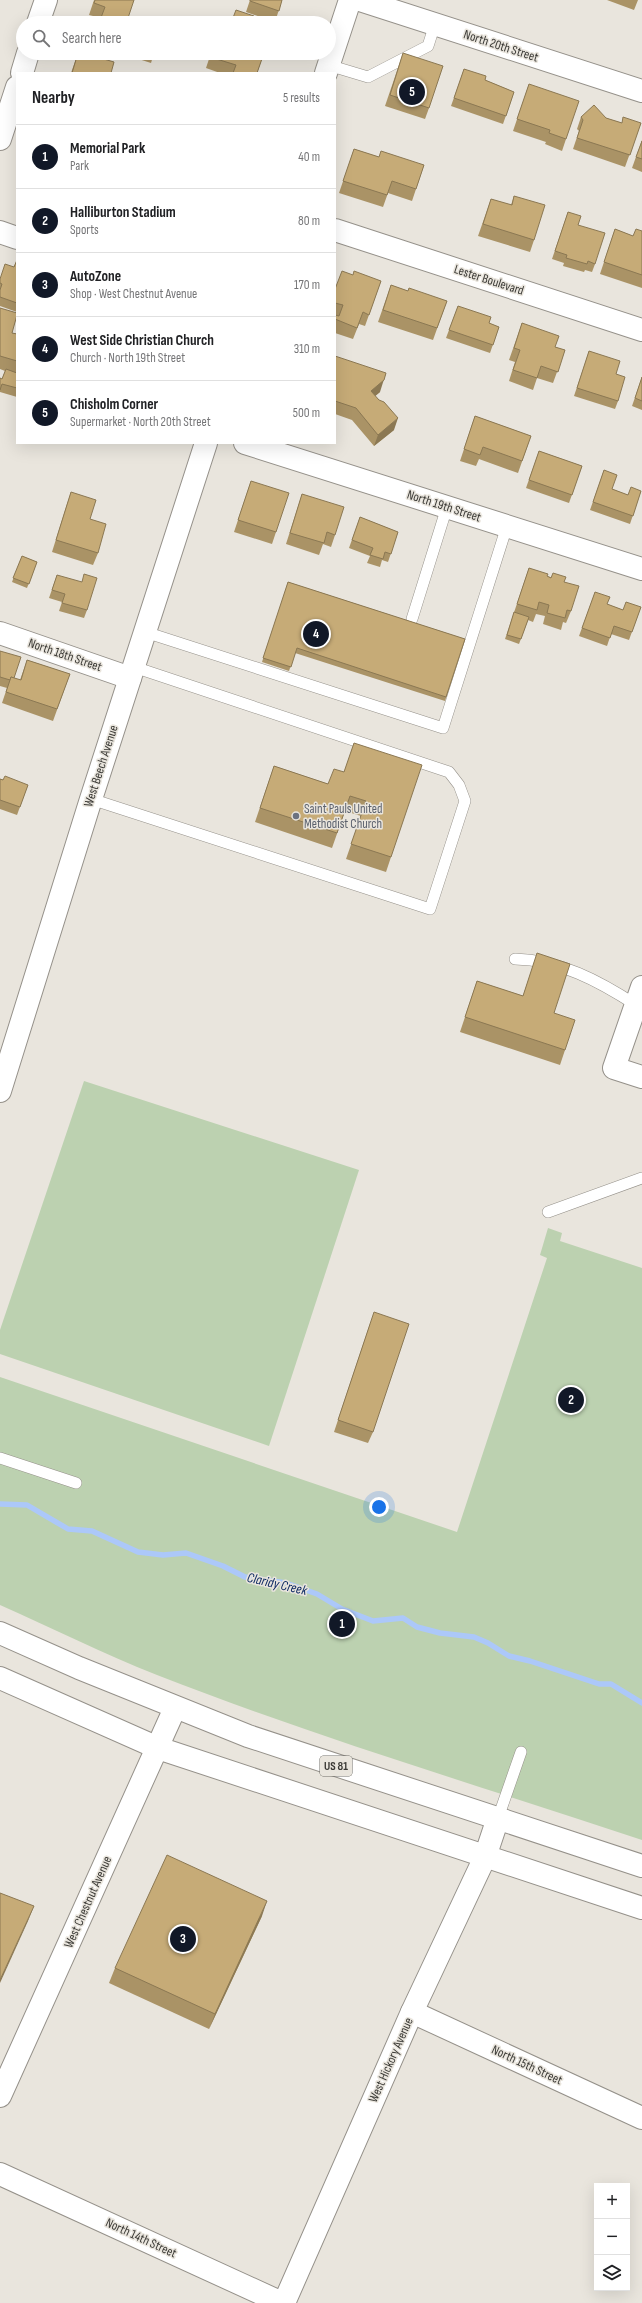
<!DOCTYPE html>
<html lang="en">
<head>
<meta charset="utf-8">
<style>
  :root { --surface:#fff; --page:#f6f6f6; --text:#202124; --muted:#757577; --line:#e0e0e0; --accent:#111827 }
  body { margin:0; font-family:"Sofia Sans Condensed",sans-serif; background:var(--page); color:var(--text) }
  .controls { position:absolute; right:12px; bottom:12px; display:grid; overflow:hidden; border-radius:0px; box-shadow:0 4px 16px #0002 }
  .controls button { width:36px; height:36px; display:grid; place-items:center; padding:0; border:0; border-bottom:1px solid var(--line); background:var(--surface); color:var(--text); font:20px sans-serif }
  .you { position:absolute; left:379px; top:1507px; width:14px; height:14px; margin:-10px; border:3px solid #fff; border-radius:50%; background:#1a73e8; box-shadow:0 0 0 6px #1a73e833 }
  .badge { display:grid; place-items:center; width:26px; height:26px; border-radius:50%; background:var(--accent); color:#fff; font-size:13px; font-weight:700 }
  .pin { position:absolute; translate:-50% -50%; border:2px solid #fff; box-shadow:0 1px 4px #0006 }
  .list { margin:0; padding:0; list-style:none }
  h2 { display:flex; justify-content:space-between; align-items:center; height:52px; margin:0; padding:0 16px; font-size:17px }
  h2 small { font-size:13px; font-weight:400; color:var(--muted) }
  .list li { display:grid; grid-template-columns:26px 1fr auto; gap:12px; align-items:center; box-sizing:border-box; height:64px; padding:0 16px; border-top:1px solid var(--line) }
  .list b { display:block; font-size:15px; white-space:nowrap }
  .list p { margin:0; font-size:13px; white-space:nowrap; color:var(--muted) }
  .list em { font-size:13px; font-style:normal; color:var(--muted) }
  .icon { flex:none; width:22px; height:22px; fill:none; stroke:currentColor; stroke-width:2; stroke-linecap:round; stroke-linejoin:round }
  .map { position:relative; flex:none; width:642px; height:2303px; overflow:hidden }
  .search { position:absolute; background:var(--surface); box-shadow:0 4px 16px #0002; left:16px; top:16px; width:320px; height:44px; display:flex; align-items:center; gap:10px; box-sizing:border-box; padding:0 14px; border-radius:22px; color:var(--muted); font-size:15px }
  .panel { position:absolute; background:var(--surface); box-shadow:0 4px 16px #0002; left:16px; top:72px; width:320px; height:372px; border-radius:0px }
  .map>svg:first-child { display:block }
</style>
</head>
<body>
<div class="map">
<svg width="642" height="2303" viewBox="0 0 642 2303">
  <rect width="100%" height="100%" fill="#e9e5dd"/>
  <g fill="#bcd1b0">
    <path d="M84,1081L359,1170L269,1446L0,1354V1330Z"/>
    <path d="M548,1228L562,1233L560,1241L642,1268V1840C480,1786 316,1737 157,1675C104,1654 52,1628 0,1605V1377L457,1532L547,1258L540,1255Z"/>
  </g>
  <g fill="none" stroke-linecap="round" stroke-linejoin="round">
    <path stroke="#acc8f9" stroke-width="5.5" d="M0,1504L27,1505L68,1529L92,1531L138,1552L163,1555L186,1553L223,1566L245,1577L286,1583L317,1594L342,1609L373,1621L403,1618L417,1627L440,1633L474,1637L488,1643L509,1656L530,1661L599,1684H611L642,1703"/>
    <defs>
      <g id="service">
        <path d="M328,65L368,77L428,46L435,24"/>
        <path d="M412,619L447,507"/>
        <path d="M145,632L443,728L507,526"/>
        <path d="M91,799L430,909L465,801L459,785L449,772L134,667"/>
        <path d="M515,959C560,960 599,981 636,1005"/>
        <path d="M548,1212L642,1178"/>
        <path d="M0,1458L76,1483"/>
        <path d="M498,1818L521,1752"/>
      </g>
      <g id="minor">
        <path d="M360,0L642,91"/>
        <path d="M38,23L46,0"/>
        <path d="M22,73L28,53"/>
        <path d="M0,139L17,87"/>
        <path d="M335,230L642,330"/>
        <path d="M0,232L17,238"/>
        <path d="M245,443L642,569"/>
        <path d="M0,633L130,678"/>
        <path d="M642,987L614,1068L642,1077"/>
        <path d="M412,2012L642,2118"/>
        <path d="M0,2096L175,1708"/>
        <path d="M0,2174L282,2303"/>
        <path d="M284,2303L412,2012L485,1857L498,1818"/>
      </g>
      <g id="secondary">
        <path d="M326,73L350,0"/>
        <path d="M0,1091L91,799L206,443"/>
      </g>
      <g id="primary">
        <path d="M0,1633L79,1668L248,1736L642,1866"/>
        <path d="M0,1678L158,1748L642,1908"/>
      </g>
    </defs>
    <use href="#service" stroke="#95918a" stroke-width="12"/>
    <use href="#minor" stroke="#95918a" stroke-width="24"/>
    <use href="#secondary" stroke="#95918a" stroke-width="24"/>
    <use href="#primary" stroke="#95918a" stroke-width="24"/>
    <use href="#service" stroke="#fff" stroke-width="11"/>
    <use href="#minor" stroke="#fff" stroke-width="22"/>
    <use href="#secondary" stroke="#fff" stroke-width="22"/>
    <use href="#primary" stroke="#fff" stroke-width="22"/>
  </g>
  <g fill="#aa9366">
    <path d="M94,0L127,21L101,18L89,15Z"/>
    <path d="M250,0H282L275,22L246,12Z"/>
    <path d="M607,0H638L634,10Z"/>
    <path d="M78,53L111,73H71Z"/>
    <path d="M120,53H154L151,63Z"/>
    <path d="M211,53H264L257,73H220L206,68Z"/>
    <path d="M403,53L429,108L425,119L385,106Z"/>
    <path d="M464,69L485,80L514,92L503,124L451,106Z"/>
    <path d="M529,84L566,139L562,151L545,144L546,142L513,131Z"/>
    <path d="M581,117L606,118L622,123H641L625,167L573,149L579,131L577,129Z"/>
    <path d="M642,140V172L632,168Z"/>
    <path d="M354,149L379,157L424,165L412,201L388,193L383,207L339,193Z"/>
    <path d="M514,196L534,240L530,252L478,236L491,199L511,205Z"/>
    <path d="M568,212L578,225L595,264L592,272L585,270L584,272L563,266L564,263L552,259Z"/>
    <path d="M615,229L633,236L642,231V288L600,274Z"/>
    <path d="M17,260V312L0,306V279L14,267Z"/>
    <path d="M353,275L381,281L365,326L359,324L353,339L335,333V289Z"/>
    <path d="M391,285L408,291L447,301L433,340L378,322Z"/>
    <path d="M458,306L489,323L499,327L490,353L446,338Z"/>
    <path d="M0,308L12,333L17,334V397L0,392V378L2,379L5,371L0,369Z"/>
    <path d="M522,323L555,347L565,350L553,383L537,378L533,390L509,381L515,362L509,360Z"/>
    <path d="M589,351L616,374L618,401L615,409L574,396Z"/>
    <path d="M335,356L380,392L375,396L379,400L394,430L374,446L352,420L335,414Z"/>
    <path d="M642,377V410L632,406Z"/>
    <path d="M475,416L531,436L518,473L479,459L476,466L460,461Z"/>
    <path d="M539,451L582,466L569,503L526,488Z"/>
    <path d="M604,470L612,489L628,495L641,491L630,524L590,510Z"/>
    <path d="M251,481L276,532L272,544L234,532Z"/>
    <path d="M71,492L90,519L98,553L93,565L52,552L67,504Z"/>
    <path d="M302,494L335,535L331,547L323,544L319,555L286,544Z"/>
    <path d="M360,517L398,532L388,562L382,560L380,567L367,563L370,556L349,548Z"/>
    <path d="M22,556L37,562L27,588L12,582Z"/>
    <path d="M529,568L547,576L564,582L571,611L566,623L563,622L561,630L543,624L545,616L536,614L533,622L528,620L519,644L505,639Z"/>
    <path d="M57,575L87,610L84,618L59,611L62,602L49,598Z"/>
    <path d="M288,582L465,639L445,701L295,653L289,671L262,662Z"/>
    <path d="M595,592L607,604L623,610L641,607L629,640L611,634L607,646L579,636Z"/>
    <path d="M0,651L14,678L20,680L27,660L70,674L53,721L2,703L7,688L0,686Z"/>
    <path d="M354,743L391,857L386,872L346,859L361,816L345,811L332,848L255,822L274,766L328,784L344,772Z"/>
    <path d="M0,779L28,785L17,815L0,809Z"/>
    <path d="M537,953L554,1013L565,1050L560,1065L460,1032L477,981L523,996Z"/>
    <path d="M370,1324L373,1432L368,1443L334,1432Z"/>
    <path d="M262,1916L209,2029L109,1983L115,1968Z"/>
  </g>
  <g fill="#8b7853">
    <path d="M386,373L380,392L367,403L371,391Z"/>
    <path d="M398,418L394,430L374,446L378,435Z"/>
    <path d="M267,1901L262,1916L209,2029L215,2014Z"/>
    <path d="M34,1906L28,1921L0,1983V1980Z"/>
  </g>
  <g fill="#c6ab77" stroke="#8b7853">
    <path d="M95,0H134L127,21L134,23H99L105,7L94,3Z"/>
    <path d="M250,0H282L279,11L250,1Z"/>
    <path d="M236,10L254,16L251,23H231Z"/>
    <path d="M78,53H83L114,62L111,73H72Z"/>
    <path d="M211,53H264L257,73H233L236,65L210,57Z"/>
    <path d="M403,53L443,66L429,108L390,95Z"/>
    <path d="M464,69L486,76L485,80L514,92L506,116L454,98Z"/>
    <path d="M529,84L579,101L566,139L549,133L550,130L517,119Z"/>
    <path d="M594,105L606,118L622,123L623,117L641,123L630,155L577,138L583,120L581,117Z"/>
    <path d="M642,141V159L636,157Z"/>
    <path d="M354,149L379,157L381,151L424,165L416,189L392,181L387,195L343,181Z"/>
    <path d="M514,196L545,205L534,240L483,224L491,199L512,205Z"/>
    <path d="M568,212L581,216L578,225L605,233L595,264L588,261L587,264L566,258L567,255L555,251Z"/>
    <path d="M615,229L633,236L636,229L642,231V275L604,262Z"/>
    <path d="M17,260V303L0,297V290L2,284L0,283V279L5,264L14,267Z"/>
    <path d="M342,271L353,275L354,271L381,281L369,315L363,312L357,328L335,319V315L339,316L343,305L335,303V289Z"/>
    <path d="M391,285L408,291L409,288L447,301L437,328L383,310Z"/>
    <path d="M458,306L491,317L489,323L499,327L493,345L449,330Z"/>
    <path d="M0,308L17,313V315L12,333L17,334V361L0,356Z"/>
    <path d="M522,323L559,336L555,347L565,350L558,372L541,366L537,378L513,370L520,350L514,348Z"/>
    <path d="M589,351L620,361L616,374L625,377L618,401L577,388Z"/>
    <path d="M335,356L386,373L384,380L371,391L379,400L384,402L398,418L378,435L356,408L335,401Z"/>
    <path d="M6,369L17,373V388L2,384L0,390V378L2,379Z"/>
    <path d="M642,377V401L635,398Z"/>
    <path d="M475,416L531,436L522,461L483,447L480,455L464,449Z"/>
    <path d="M539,451L582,466L572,495L529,480Z"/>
    <path d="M604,470L617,475L612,489L628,495L631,487L641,491L633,516L593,502Z"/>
    <path d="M251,481L289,493L276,532L238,520Z"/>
    <path d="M71,492L96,500L90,519L106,524L98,553L56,540Z"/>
    <path d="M302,494L344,507L335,535L327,532L324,543L290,533Z"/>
    <path d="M360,517L398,532L391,554L385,552L383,559L370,555L373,548L352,540Z"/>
    <path d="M22,556L37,562L29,584L13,578Z"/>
    <path d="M529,568L548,574L547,576L551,578L553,573L566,577L564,582L579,586L571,611L567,610L565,618L547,613L549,605L539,602L537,610L517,604Z"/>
    <path d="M84,574L97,578L87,610L62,603L65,594L52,590L57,575L82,582Z"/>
    <path d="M288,582L465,639L446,697L297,648L291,667L263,658Z"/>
    <path d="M595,592L610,597L607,604L623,610L626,602L641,607L632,632L614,626L610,638L582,628Z"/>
    <path d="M514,612L529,617L521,639L507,635Z"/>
    <path d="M0,651L21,657L14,678L11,677L10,680L0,677Z"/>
    <path d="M27,660L70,674L57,709L6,692L11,677L21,680Z"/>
    <path d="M354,743L422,765L391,857L351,844L366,801L350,796L337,833L260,808L274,766L328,784L334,769L344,772Z"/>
    <path d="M5,776L28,785L20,807L0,800V779L3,780Z"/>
    <path d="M537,953L570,964L554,1013L575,1020L565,1050L465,1017L477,981L523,996Z"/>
    <path d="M374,1312L409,1324L373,1432L338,1420Z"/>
    <path d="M167,1855L267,1901L215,2014L115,1968Z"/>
    <path d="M0,1893L34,1906L0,1980Z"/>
  </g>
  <circle fill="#6b7280" stroke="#e9e5dd" stroke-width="1.5" cx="296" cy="816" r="4"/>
  <g text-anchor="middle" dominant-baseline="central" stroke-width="3" stroke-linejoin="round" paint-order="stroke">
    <rect fill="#e9e5dd" stroke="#6e6d67" stroke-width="1" x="320" y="1756" width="32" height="20" rx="3"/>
    <g font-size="12" font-weight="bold" fill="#3a3935">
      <text x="336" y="1766">US 81</text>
    </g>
    <g font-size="13" fill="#3a3935" stroke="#e9e5dd">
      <text transform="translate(501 46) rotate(18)">North 20th Street</text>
      <text transform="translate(489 280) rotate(18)">Lester Boulevard</text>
      <text transform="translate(444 506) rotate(18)">North 19th Street</text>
      <text transform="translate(65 655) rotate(19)">North 18th Street</text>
      <text transform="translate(101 766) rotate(-72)">West Beech Avenue</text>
      <text transform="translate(88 1902) rotate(-66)">West Chestnut Avenue</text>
      <text transform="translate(391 2060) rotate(-66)">West Hickory Avenue</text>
      <text transform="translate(527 2065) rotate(25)">North 15th Street</text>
      <text transform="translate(141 2238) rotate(25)">North 14th Street</text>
    </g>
    <g font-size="13" fill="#5b616d" stroke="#e9e5dd" text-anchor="start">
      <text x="304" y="809">Saint Pauls United<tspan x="304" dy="15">Methodist Church</tspan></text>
    </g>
    <g font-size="14" font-style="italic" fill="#0e2b64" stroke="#e9e5dd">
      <text transform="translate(277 1584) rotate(13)">Claridy Creek</text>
    </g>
  </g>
</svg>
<div class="controls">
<button>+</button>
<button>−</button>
<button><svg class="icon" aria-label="layers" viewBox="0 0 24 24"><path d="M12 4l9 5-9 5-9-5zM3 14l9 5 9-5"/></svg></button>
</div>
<div class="you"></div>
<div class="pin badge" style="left:342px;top:1624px">1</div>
<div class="pin badge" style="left:571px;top:1400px">2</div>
<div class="pin badge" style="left:183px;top:1939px">3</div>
<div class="pin badge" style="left:316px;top:634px">4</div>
<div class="pin badge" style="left:412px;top:92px">5</div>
<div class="search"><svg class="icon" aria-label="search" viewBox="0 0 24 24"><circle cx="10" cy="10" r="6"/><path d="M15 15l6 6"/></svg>Search here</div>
<section class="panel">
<h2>Nearby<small>5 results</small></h2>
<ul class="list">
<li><span class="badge">1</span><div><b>Memorial Park</b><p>Park</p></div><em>40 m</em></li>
<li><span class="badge">2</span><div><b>Halliburton Stadium</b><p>Sports</p></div><em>80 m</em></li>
<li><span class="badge">3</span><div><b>AutoZone</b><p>Shop · West Chestnut Avenue</p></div><em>170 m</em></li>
<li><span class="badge">4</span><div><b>West Side Christian Church</b><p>Church · North 19th Street</p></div><em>310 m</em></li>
<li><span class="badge">5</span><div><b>Chisholm Corner</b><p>Supermarket · North 20th Street</p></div><em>500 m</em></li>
</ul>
</section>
</div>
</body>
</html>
